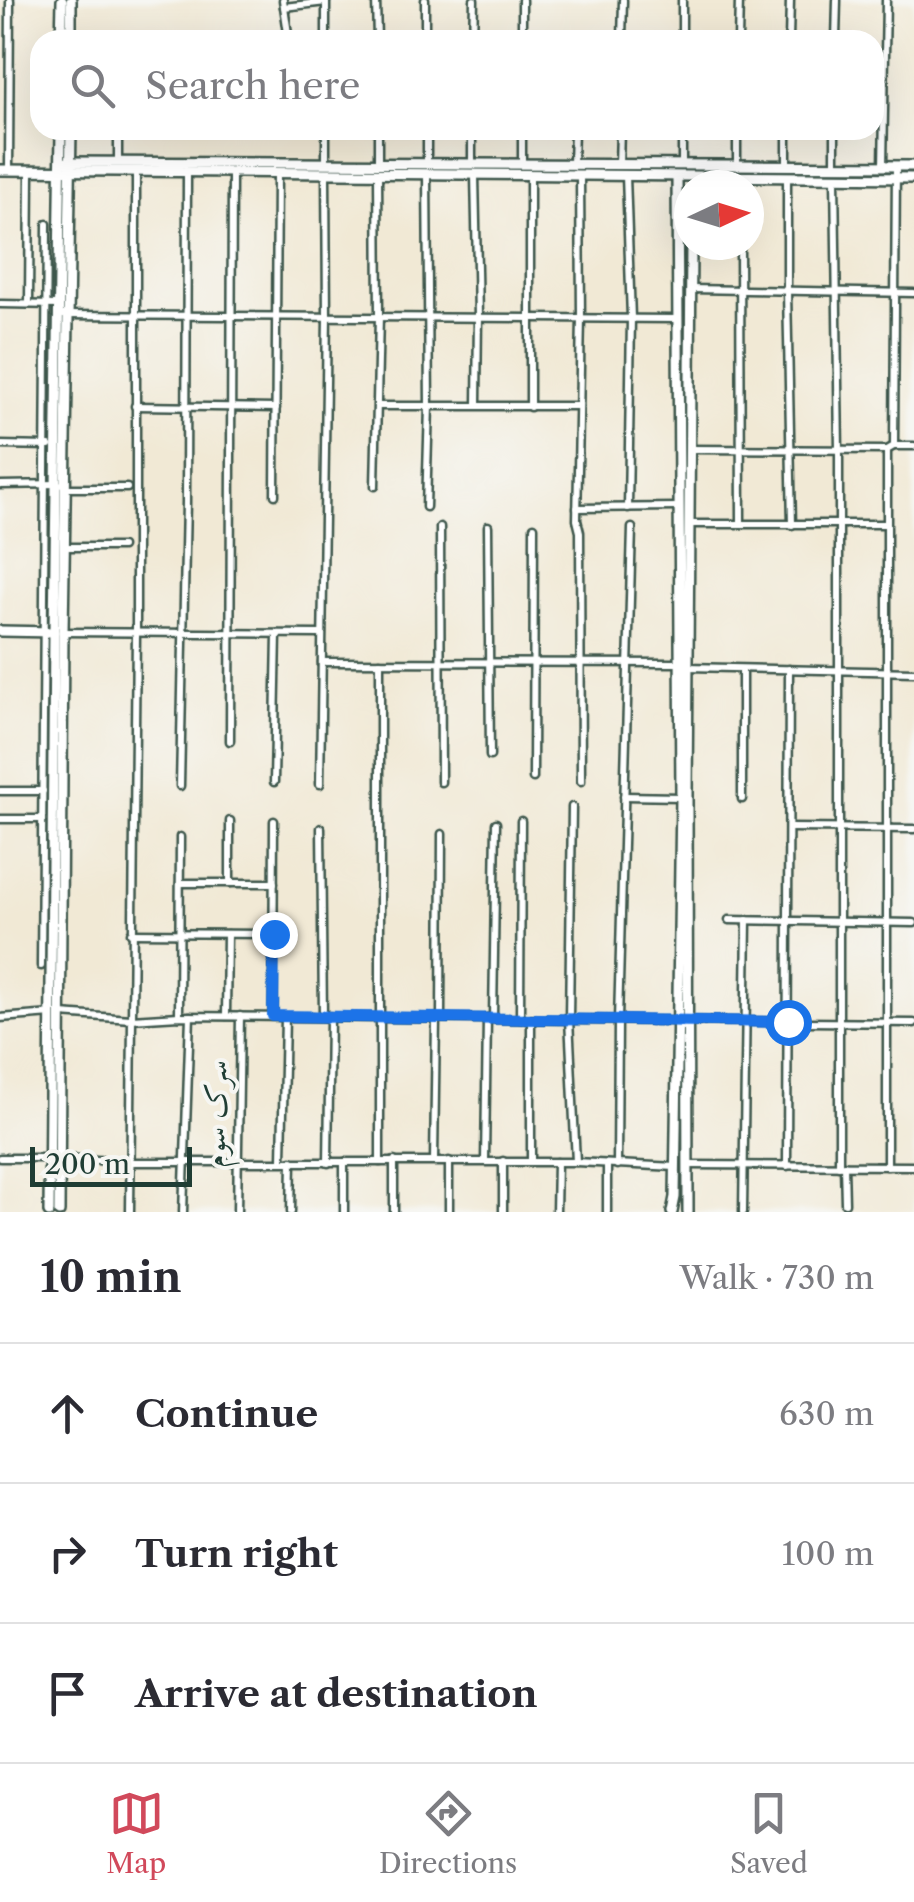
<!DOCTYPE html>
<html lang="en">
<head>
<meta charset="utf-8">
<style>
  :root { --surface:#fff; --page:#f7f7f7; --text:#2b2b33; --muted:#7c7c81; --line:#e1e1e2; --accent:#d1495b }
  body { margin:0; font-family:"Libre Caslon Text",Amiri,serif; background:var(--page); color:var(--text) }
  .compass { position:absolute; left:674px; top:170px; width:90px; height:90px; border-radius:50%; background:var(--surface); box-shadow:0 10px 40px #0002; rotate:86deg }
  .scale { position:absolute; left:30px; bottom:25px; width:162px; box-sizing:border-box; padding-left:10px; border:5px solid #1f3d34; border-top:0; font-size:28px; line-height:35px; white-space:nowrap; color:#1f3d34; -webkit-text-stroke:8px #f6f6f2; paint-order:stroke }
  .stop { position:absolute; width:30px; height:30px; margin:-22px; border:8px solid #1a73e8; border-radius:50%; background:#fff }
  .stop.end { background:#1a73e8; border-color:#fff; box-shadow:0 2px 10px #0008 }
  .list { margin:0; padding:0; list-style:none }
  h2 { display:flex; justify-content:space-between; align-items:center; height:130px; margin:0; padding:0 40px; font-size:42px }
  h2 small { font-size:32px; font-weight:400; color:var(--muted) }
  .list li { display:grid; grid-template-columns:65px 1fr auto; gap:30px; align-items:center; box-sizing:border-box; height:140px; padding:0 40px; border-top:2px solid var(--line) }
  .list b { display:block; font-size:38px; white-space:nowrap }
  .list em { font-size:32px; font-style:normal; color:var(--muted) }
  .icon { flex:none; width:55px; height:55px; fill:none; stroke:currentColor; stroke-width:2; stroke-linecap:round; stroke-linejoin:round }
  .map { position:relative; flex:none; width:914px; height:1212px; overflow:hidden }
  .search { position:absolute; background:var(--surface); box-shadow:0 10px 40px #0002; left:30px; right:30px; top:30px; height:110px; display:flex; align-items:center; gap:25px; box-sizing:border-box; padding:0 35px; border-radius:30px; color:var(--muted); font-size:38px }
  .sheet { height:550px; background:var(--surface) }
  nav { display:flex; justify-content:space-around; align-items:center; box-sizing:border-box; height:140px; border-top:2px solid var(--line); background:var(--surface); font-size:28px; color:var(--muted) }
  nav a { display:grid; justify-items:center; gap:5px }
  nav .on { color:var(--accent) }
  .map>svg:first-child { display:block }
</style>
</head>
<body>
<div class="map">
<svg width="914" height="1212" viewBox="0 0 914 1212">
  <rect width="100%" height="100%" fill="#f6f6f2"/>
  <filter id="ink" filterUnits="userSpaceOnUse"><feTurbulence type="fractalNoise" baseFrequency=".01" numOctaves="2"/><feDisplacementMap in="SourceGraphic" scale="20" xChannelSelector="R" yChannelSelector="G"/><feConvolveMatrix kernelMatrix="1 2 1 2 8 2 1 2 1" color-interpolation-filters="sRGB"/></filter>
  <filter id="wash" filterUnits="userSpaceOnUse"><feTurbulence type="fractalNoise" baseFrequency=".0048" numOctaves="4" result="noise"/><feDisplacementMap in="SourceGraphic" scale="40" xChannelSelector="R" yChannelSelector="G"/><feGaussianBlur stdDeviation="2.25" result="paint"/><feColorMatrix in="noise" values="0 0 0 0 0 0 0 0 0 0 0 0 0 0 0 0 0 1.4 0 .05"/><feComposite in="paint" operator="in"/></filter>
  <g filter="url(#wash)">
    <rect width="100%" height="100%" fill="#f1e9d5"/>
  </g>
  <g filter="url(#ink)">
    <g fill="none" stroke-linecap="round" stroke-linejoin="round">
      <defs>
        <g id="street">
          <path d="M283,0L289,40"/>
          <path d="M376,0L377,40"/>
          <path d="M425,0V40"/>
          <path d="M682,0V40"/>
          <path d="M326,1V40"/>
          <path d="M284,7L326,2"/>
          <path d="M473,40L474,0"/>
          <path d="M522,40V0"/>
          <path d="M622,40L623,0"/>
          <path d="M738,40L739,0"/>
          <path d="M789,40L790,0"/>
          <path d="M836,40L837,0"/>
          <path d="M118,130V162"/>
          <path d="M326,130V162"/>
          <path d="M378,130V163"/>
          <path d="M427,130V163"/>
          <path d="M682,130V165"/>
          <path d="M472,163V130"/>
          <path d="M522,164V130"/>
          <path d="M573,164L574,130"/>
          <path d="M619,164L620,130"/>
          <path d="M737,165V130"/>
          <path d="M787,165V130"/>
          <path d="M835,166V130"/>
          <path d="M883,166L886,0"/>
          <path d="M9,170L10,0"/>
          <path d="M475,175L478,316L477,405"/>
          <path d="M580,176L581,318L577,520L580,532L581,781"/>
          <path d="M626,176L631,318L628,508"/>
          <path d="M787,178V292L792,525"/>
          <path d="M835,178L839,450V1166"/>
          <path d="M740,245L741,524"/>
          <path d="M690,289L914,293"/>
          <path d="M0,304L58,305"/>
          <path d="M29,304L30,171"/>
          <path d="M58,315L678,319"/>
          <path d="M135,406L276,408"/>
          <path d="M378,406H579"/>
          <path d="M530,407V176"/>
          <path d="M0,445L49,446"/>
          <path d="M894,446L896,166"/>
          <path d="M689,449L887,450L894,446H914"/>
          <path d="M0,485L59,484"/>
          <path d="M375,486L379,316L378,173"/>
          <path d="M65,488H127"/>
          <path d="M275,495L277,173"/>
          <path d="M426,507L429,406L427,174"/>
          <path d="M577,508L679,507"/>
          <path d="M689,524H886"/>
          <path d="M488,526L490,756"/>
          <path d="M440,527L441,782"/>
          <path d="M64,547H121"/>
          <path d="M63,632L321,634"/>
          <path d="M322,662L680,663"/>
          <path d="M688,667L914,672"/>
          <path d="M742,669V799"/>
          <path d="M230,741L232,172"/>
          <path d="M533,778L534,527"/>
          <path d="M274,782L277,634"/>
          <path d="M320,784L327,316L326,174"/>
          <path d="M180,786L186,502L187,173"/>
          <path d="M0,791H43"/>
          <path d="M624,796L681,797"/>
          <path d="M572,807L569,1019L576,1162"/>
          <path d="M0,819H43"/>
          <path d="M321,828L323,1016"/>
          <path d="M789,828L914,829"/>
          <path d="M180,883H274"/>
          <path d="M230,883V821"/>
          <path d="M729,920L914,923"/>
          <path d="M131,933L273,934"/>
          <path d="M41,966L47,224"/>
          <path d="M61,1014L131,1019L179,1016L914,1023"/>
          <path d="M179,1016L180,837"/>
          <path d="M226,1016L227,934"/>
          <path d="M273,1016L274,821"/>
          <path d="M0,1018L52,1014"/>
          <path d="M441,1018L442,834"/>
          <path d="M493,1018L496,823"/>
          <path d="M520,1019L521,821"/>
          <path d="M0,1158H51"/>
          <path d="M60,1158L132,1162H576L676,1167"/>
          <path d="M282,1160L285,1017"/>
          <path d="M434,1161L436,1018"/>
          <path d="M485,1161L487,1018"/>
          <path d="M380,1162V662"/>
          <path d="M531,1162V1019"/>
          <path d="M328,1163L330,1017"/>
          <path d="M607,1164V1212"/>
          <path d="M617,1165L618,1020L632,528"/>
          <path d="M687,1165L914,1166"/>
          <path d="M844,1165L845,1203"/>
          <path d="M787,1166L789,669"/>
          <path d="M887,1166V450"/>
          <path d="M130,1212L136,633V173"/>
          <path d="M183,1212L190,1016"/>
          <path d="M237,1212L240,1016"/>
          <path d="M291,1212L292,1161"/>
          <path d="M344,1212V1162"/>
          <path d="M394,1212V1161"/>
          <path d="M449,1212V1161"/>
          <path d="M503,1212V1161"/>
          <path d="M556,1212L557,1162"/>
          <path d="M743,1212L747,920"/>
        </g>
        <g id="secondary">
          <path d="M61,40L62,0"/>
          <path d="M71,40V0"/>
          <path d="M67,162L914,166"/>
          <path d="M0,170L914,178"/>
          <path d="M0,631L54,632"/>
          <path d="M49,1212L54,632L61,130"/>
          <path d="M59,1212L63,632L71,130"/>
          <path d="M672,1212L675,1197L681,797L677,177"/>
          <path d="M688,1212L687,797L691,245"/>
        </g>
      </defs>
      <use href="#street" stroke="#3e574c" stroke-width="11"/>
      <use href="#secondary" stroke="#3e574c" stroke-width="14"/>
      <use href="#street" stroke="#fff" stroke-width="6"/>
      <use href="#secondary" stroke="#fff" stroke-width="9"/>
    </g>
  </g>
  <g fill="none" stroke-linecap="round" stroke-linejoin="round" filter="url(#ink)">
    <path stroke="#1a73e8" stroke-width="12" d="M274,934L273,1016L788,1022"/>
  </g>
  <g text-anchor="middle" dominant-baseline="central" stroke-width="8" stroke-linejoin="round" paint-order="stroke">
    <g font-size="30" fill="#1f3d34" stroke="#f6f6f2">
      <text transform="translate(215 1114) rotate(-89)">سرک سوم</text>
    </g>
  </g>
</svg>
<svg class="compass" viewBox="-18 -18 36 36"><path d="M0-13l5 13h-10z" fill="#e53935"/><path d="M0 13l5-13h-10z" fill="#7c7c81"/></svg>
<div class="scale">200 m</div>
<div class="stop" style="left:788px;top:1022px"></div>
<div class="stop end" style="left:274px;top:934px"></div>
<div class="search"><svg class="icon" aria-label="search" viewBox="0 0 24 24"><circle cx="10" cy="10" r="6"/><path d="M15 15l6 6"/></svg>Search here</div>
</div>
<section class="sheet">
<h2>10 min<small>Walk · 730 m</small></h2>
<ul class="list">
<li><svg class="icon" aria-label="ahead" viewBox="0 0 24 24"><path d="M12 20V5M6 11l6-6 6 6"/></svg><div><b>Continue</b></div><em>630 m</em></li>
<li><svg class="icon" aria-label="right" viewBox="0 0 24 24"><path d="M7 20v-9h11M14 6l5 5-5 5"/></svg><div><b>Turn right</b></div><em>100 m</em></li>
<li><svg class="icon" aria-label="arrive" viewBox="0 0 24 24"><path d="M6 21V4h12l-3 4 3 4H6"/></svg><div><b>Arrive at destination</b></div></li>
</ul>
</section>
<nav>
<a class="on"><svg class="icon" aria-label="map" viewBox="0 0 24 24"><path d="M3 6l6-2 6 2 6-2v14l-6 2-6-2-6 2zM9 4v14M15 6v14"/></svg>Map</a>
<a><svg class="icon" aria-label="directions" viewBox="0 0 24 24"><path d="M12 3l9 9-9 9-9-9zM9 14v-3h6M13 9l2 2-2 2"/></svg>Directions</a>
<a><svg class="icon" aria-label="saved" viewBox="0 0 24 24"><path d="M7 4h10v16l-5-4-5 4z"/></svg>Saved</a>
</nav>
</body>
</html>
